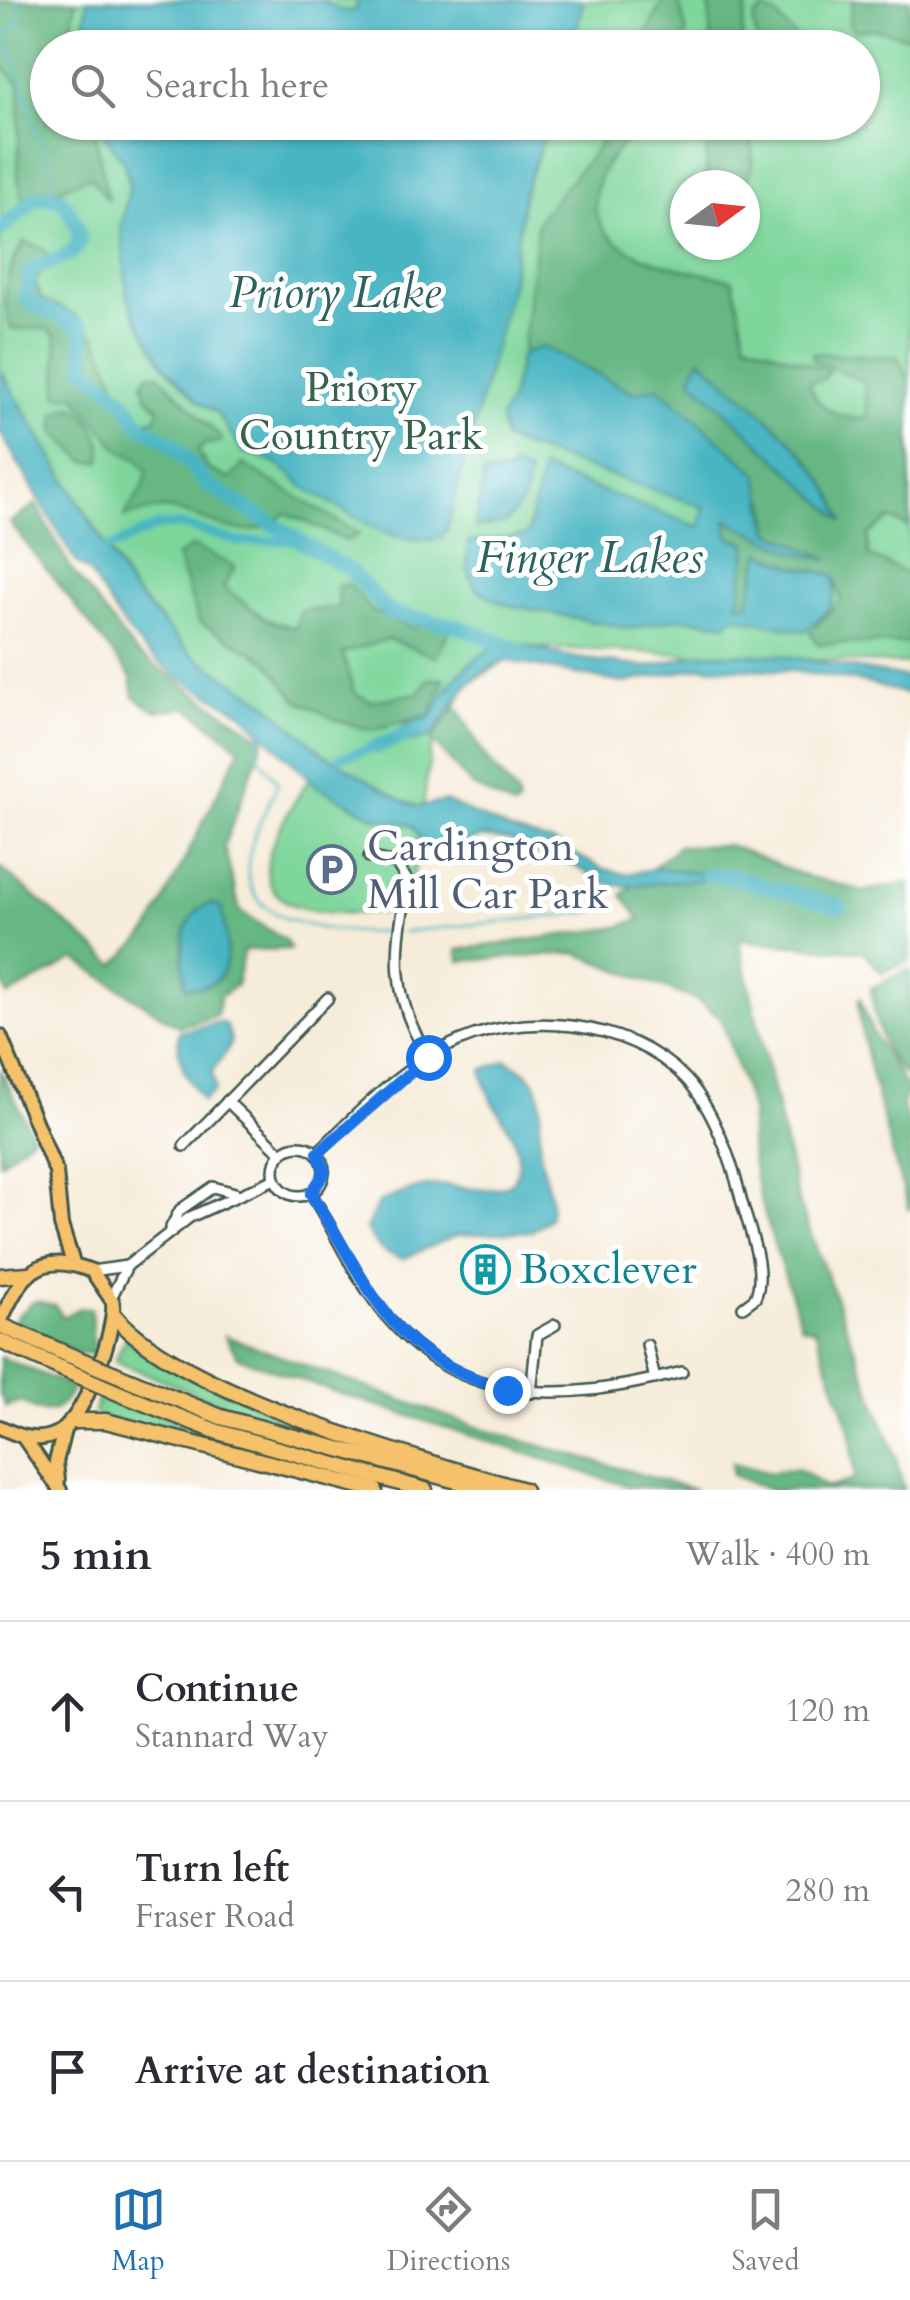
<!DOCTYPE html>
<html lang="en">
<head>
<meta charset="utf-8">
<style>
  :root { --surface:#fff; --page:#f2f2f3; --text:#2b2b33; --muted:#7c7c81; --line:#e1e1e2; --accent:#1f6fb2 }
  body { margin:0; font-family:Cardo,serif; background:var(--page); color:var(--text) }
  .compass { position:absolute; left:670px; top:170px; width:90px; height:90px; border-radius:50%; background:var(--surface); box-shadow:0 2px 8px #0004; rotate:75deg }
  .stop { position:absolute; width:30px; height:30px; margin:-22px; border:8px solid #1a73e8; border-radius:50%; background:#fff }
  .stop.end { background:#1a73e8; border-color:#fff; box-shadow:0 2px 10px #0008 }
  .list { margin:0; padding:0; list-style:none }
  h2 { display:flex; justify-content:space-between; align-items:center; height:130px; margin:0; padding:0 40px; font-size:42px }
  h2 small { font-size:32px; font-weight:400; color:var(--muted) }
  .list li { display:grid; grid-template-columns:65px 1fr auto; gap:30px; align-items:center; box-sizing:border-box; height:180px; padding:0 40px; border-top:2px solid var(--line) }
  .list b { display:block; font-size:38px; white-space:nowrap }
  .list p { margin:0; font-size:32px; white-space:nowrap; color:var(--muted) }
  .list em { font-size:32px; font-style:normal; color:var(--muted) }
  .icon { flex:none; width:55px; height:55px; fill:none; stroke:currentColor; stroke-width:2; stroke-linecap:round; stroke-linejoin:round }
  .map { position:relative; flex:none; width:910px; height:1490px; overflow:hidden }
  .search { position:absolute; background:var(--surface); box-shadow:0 2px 8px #0004; left:30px; right:30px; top:30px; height:110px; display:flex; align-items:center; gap:25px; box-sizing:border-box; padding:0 35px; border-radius:55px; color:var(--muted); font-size:38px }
  .sheet { height:670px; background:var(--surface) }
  nav { display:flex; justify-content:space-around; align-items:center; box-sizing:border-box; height:140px; border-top:2px solid var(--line); background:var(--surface); font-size:28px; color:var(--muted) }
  nav a { display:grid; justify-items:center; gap:5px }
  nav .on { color:var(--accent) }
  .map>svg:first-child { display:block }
</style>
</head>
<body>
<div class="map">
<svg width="910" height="1490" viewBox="0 0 910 1490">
  <rect width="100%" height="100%" fill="#fff"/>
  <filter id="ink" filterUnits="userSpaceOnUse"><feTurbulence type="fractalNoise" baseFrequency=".01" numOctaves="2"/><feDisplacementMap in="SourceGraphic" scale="20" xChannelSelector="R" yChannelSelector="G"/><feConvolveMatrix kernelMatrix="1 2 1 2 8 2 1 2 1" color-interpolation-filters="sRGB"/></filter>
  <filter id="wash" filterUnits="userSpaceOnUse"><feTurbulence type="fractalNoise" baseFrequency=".0048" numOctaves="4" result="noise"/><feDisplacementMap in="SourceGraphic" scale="40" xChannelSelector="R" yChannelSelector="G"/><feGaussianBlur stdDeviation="2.25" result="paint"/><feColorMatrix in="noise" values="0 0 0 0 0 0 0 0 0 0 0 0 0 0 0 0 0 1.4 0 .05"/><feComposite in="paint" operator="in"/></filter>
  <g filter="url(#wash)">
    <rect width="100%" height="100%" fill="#f6ecda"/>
    <g fill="#7ed69b" stroke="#4e8a68" stroke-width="2.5" fill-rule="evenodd">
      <path d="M0,0H910V664L529,647L467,685L431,748L409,910C355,915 232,927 277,834C290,806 309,780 324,754L264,702L191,654L132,589L0,370ZM48,48H862V122H48ZM685,185H745V245H685Z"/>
      <path d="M125,1338L195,1379L397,1462L225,1405L115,1361Z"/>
      <path d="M101,1393L218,1436L331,1468L330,1473L97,1416L94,1412Z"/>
    </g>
    <g fill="#66b783" stroke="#427a5c" stroke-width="2.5">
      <path d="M0,0H76L69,43L48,48V122L93,123L108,200L90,176L23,204L18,179L20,85L0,63Z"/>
      <path d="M664,0H702L679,3L687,33L679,47H653L644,37Z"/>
      <path d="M709,0H748L742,35L746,47H711Z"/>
      <path d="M853,0H910V38L874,29L855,31L849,24Z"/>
      <path d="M765,10L776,15L804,47H759L753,24L756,15Z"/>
      <path d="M609,123H638C628,143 606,157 599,179C573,257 683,268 733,280L746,341L829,371L824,379L810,382C813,407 845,423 868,417L864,382L813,360L812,353L898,357L910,382V527L890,519L868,535L869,556L910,575V643L818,644L810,632L841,600L834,575L789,565L762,553L748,604H739L747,544L728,538L725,519L797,553L824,558L770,532L767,502L634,393L543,347L522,354L538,220L599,145Z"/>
      <path d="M744,123C755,141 757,167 744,185H704C710,165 703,145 711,124Z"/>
      <path d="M24,242L42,248L51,258L35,282L41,299C54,306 73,311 83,322C110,349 113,391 132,422L155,419L159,408L147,397L143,383L149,374H158L221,438V442L205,444L198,452L208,469L230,479L243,464L359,534L347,541L286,513C245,550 217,518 172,510C157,507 140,513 124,517L144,485L147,471L137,458L120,451L75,396H58L56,337L48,329H11C0,298 6,271 24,242Z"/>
      <path d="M72,406C91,413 105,441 101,461L86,462L55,432V414Z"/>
      <path d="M36,504L71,569L136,653L264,739L224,846L240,911L286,941L290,949L244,950L236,985L220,997L216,1016L179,1027L75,959L8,996L0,974V867L115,965L149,931L240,748L188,708L155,711L134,697L131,677L10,523Z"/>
      <path d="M193,546L235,567L223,587L267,620L295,628L301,611L339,607L337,586L349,584L372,611L412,628L426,621L449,631L436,657L388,639L343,653L354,693L371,701L419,693L428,679H444L430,715L371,730L336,720L296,699L267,661L199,622L177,556Z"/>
      <path d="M457,706L484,755L516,793L519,803L514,808L471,785L431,739Z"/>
      <path d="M729,845L802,875L864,891L910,883V961L882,973L864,952L739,940L798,1200L895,1454L904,1490H772L732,1475V1463L769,1473L797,1468L828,1488L855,1479L850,1429L815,1329L801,1326C786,1271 739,1165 752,1114L721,1018L696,1000L576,953L460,961L457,950L619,927L640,919L622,895L678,846Z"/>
      <path d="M910,969V1079C883,1059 874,1020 871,988Z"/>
      <path d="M860,998L872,1032L908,1090L902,1105L910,1127V1211C900,1184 851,1013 860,998Z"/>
      <path d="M0,1069L33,1136L0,1163Z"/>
      <path d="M35,1301L55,1305L63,1317L79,1308H91L93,1354L78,1353L14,1324L17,1316Z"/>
      <path d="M225,1336L482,1429L695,1490L627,1486L332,1391L238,1357Z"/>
      <path d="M0,1357L73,1387C63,1412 44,1419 23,1402L6,1407L0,1395Z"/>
    </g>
    <g fill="#48b5c3" stroke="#34797c" stroke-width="2.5">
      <path d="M88,0H320L343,11L356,10L358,0H584L571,47H81Z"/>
      <path d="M97,123H549L524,192L511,286L446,531L439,539C389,547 344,509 302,486C288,469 264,455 243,452L217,413L199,402L164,366L136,317L127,294L121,227L130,184L124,163Z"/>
      <path d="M543,347L634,393L658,387L758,474L770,532L830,560L797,553L726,520L729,537L747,543L739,604H748L761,552L789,565L834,575C839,605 827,613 804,631L734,617L727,624L681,618L631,629L503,604L476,589L467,569L468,542L527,535L542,469L700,527L704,507L504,440L500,419L510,400L521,354Z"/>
      <path d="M700,358C752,406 821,453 844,522L691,379Z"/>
      <path d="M0,370L131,589L191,654L265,702L324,754L405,802L420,807L445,801L514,832L555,843L601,868L625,874L659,868L730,877L627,886L605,883L571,864L528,851L511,841L481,837L453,849L426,847L412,825L376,818L317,786L242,713L176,676L146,652L118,618L89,572L76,562L0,432Z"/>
      <path d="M514,466L529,474L524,501L505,523L475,528L484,474L507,472Z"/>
      <path d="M504,640L576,658L648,667L701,653L780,655L910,678V695L863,682L791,671L703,667L623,683L508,661C467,669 453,708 430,738L390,745L388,740L410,722L432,717C445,680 471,661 504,640Z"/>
      <path d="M211,903L221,907C229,944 237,993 185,987C183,956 176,917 211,903Z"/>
      <path d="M219,1022L226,1025C238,1050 224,1051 212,1072L215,1090L203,1101C187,1081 175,1059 179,1032Z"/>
      <path d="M506,1060C560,1086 533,1112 541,1157C544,1180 555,1195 549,1219L532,1231L456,1235L403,1259C383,1253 375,1247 366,1229L378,1203C397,1195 417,1185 438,1185C464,1185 524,1206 518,1156C514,1124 485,1103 482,1070Z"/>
    </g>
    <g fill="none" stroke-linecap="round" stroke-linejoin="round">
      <g stroke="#48b5c3" stroke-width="2.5">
        <path d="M18,0L20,22L3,37C27,80 29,128 54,170"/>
        <path d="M49,198L53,181"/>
        <path d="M261,732L257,754L278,783C267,808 251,836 248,864C242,931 350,934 395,932"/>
        <path d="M403,932L591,912L617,885"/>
      </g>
      <g stroke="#48b5c3" stroke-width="9">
        <path d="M99,553L158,526L182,525L239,542L302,540"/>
        <path d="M339,758L375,747"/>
      </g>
      <g stroke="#48b5c3" stroke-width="15">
        <path d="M0,230L37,197L61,199C97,250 77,252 30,270L26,297C41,314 64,315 83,329L84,367L123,399L141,426L172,443L209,486L352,572L389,613L457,626L519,650"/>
        <path d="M375,747L408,734"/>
        <path d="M708,875L729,876L840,907"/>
      </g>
    </g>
  </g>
  <g filter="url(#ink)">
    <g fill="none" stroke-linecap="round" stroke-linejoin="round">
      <defs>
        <g id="minor">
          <path d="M369,857L396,863L409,883C393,947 391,1000 429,1057"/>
          <path d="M227,1101L281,1153"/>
          <circle cx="299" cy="1171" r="25"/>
          <path d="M184,1146L328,998"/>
          <path d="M317,1153C355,1115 399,1071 446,1047C518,1009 628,1018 686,1079C712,1107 731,1158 740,1195C747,1225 768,1270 755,1298L743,1307"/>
          <path d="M311,1194C333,1228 349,1266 373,1299C452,1411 564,1403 682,1372"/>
          <path d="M171,1227L180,1210L213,1187L235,1193"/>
          <path d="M92,1271L127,1266L190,1217L275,1179"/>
          <path d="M112,1296L127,1266"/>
          <path d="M647,1345L655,1379"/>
          <path d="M531,1393L537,1335L555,1325"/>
        </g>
        <g id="primary">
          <path d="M0,1036L56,1172L61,1225L73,1263"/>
          <path d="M0,1322C21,1276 37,1249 92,1271L113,1302C116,1330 85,1417 60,1432C40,1444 20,1437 0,1427"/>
          <path d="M24,1438L60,1490"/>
          <path d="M58,1481L56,1462L64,1430"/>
        </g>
        <g id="trunk">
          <path d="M0,1276L28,1274"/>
          <path d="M114,1315C181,1394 422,1461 524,1490"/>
          <path d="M0,1325L69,1355"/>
          <path d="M0,1341L63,1369"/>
          <path d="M130,1380L221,1417L490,1490"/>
          <path d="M123,1395L218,1432L425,1490"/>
          <path d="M71,1421H106L375,1490"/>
        </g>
      </defs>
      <use href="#minor" stroke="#3f574d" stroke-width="14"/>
      <use href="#primary" stroke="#3f574d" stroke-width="18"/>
      <use href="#trunk" stroke="#3f574d" stroke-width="19"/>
      <use href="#minor" stroke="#fff" stroke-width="9"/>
      <use href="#primary" stroke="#f5c16b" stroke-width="12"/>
      <use href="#trunk" stroke="#f5c16b" stroke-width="14"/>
      <defs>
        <g id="trunk-bridge">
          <path d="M69,1355L130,1380"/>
          <path d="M63,1369L123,1395"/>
        </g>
      </defs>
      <use href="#trunk-bridge" stroke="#3f574d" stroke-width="19" stroke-linecap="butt"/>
      <use href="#trunk-bridge" stroke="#f5c16b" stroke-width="14"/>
    </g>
  </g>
  <g fill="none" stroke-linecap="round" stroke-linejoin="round" filter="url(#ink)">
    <path stroke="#1a73e8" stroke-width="12" d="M428,1057L318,1153L325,1172L311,1194C373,1289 386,1355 507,1390"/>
  </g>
  <defs>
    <symbol id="parking-ring" viewBox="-11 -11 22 22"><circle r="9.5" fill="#fff" stroke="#5c6f8a" stroke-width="1.5"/><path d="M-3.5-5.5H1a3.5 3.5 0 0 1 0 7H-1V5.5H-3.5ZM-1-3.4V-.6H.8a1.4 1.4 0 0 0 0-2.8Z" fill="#5c6f8a"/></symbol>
    <symbol id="building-ring" viewBox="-11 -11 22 22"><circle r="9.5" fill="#fff" stroke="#0f9aa8" stroke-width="1.5"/><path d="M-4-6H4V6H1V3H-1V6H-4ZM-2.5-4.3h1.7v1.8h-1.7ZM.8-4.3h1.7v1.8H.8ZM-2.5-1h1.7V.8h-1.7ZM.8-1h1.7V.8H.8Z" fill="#0f9aa8"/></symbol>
  </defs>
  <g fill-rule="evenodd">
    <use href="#parking-ring" x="304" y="842" width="55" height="55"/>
    <use href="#building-ring" x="458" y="1242" width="55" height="55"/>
  </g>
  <g text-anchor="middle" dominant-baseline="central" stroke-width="10" stroke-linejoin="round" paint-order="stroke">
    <g font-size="42" fill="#37634e" stroke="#fff">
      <text x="361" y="387">Priory<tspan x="361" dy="48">Country Park</tspan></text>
    </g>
    <g font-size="42" fill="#4e5e75" stroke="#fff" text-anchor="start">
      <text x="367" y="846">Cardington<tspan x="367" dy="48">Mill Car Park</tspan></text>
    </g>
    <g font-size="42" fill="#0d838f" stroke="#fff" text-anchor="start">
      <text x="520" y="1269">Boxclever</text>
    </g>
    <g font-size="45" font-style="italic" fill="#2b615f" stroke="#fff">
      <text x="335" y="292">Priory Lake</text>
      <text x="590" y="557">Finger Lakes</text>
    </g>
  </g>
</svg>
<svg class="compass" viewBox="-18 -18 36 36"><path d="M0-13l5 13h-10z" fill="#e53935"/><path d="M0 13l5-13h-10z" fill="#7c7c81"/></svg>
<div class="stop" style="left:428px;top:1057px"></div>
<div class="stop end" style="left:507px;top:1390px"></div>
<div class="search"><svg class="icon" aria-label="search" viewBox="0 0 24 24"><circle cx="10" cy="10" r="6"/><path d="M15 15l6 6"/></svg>Search here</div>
</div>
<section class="sheet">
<h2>5 min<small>Walk · 400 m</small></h2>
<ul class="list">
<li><svg class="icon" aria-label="ahead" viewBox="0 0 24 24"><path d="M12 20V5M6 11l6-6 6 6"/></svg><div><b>Continue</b><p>Stannard Way</p></div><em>120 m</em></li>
<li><svg class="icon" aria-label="left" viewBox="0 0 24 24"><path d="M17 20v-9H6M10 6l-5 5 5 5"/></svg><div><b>Turn left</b><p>Fraser Road</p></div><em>280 m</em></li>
<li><svg class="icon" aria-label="arrive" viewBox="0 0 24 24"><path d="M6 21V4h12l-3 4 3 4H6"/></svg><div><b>Arrive at destination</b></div></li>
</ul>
</section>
<nav>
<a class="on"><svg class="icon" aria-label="map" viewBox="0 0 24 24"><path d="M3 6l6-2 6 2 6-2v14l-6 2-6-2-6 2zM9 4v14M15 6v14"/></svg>Map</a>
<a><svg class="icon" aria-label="directions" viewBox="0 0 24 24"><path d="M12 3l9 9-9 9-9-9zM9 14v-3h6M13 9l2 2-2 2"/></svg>Directions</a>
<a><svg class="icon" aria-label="saved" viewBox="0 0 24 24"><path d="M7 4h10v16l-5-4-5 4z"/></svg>Saved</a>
</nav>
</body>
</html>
